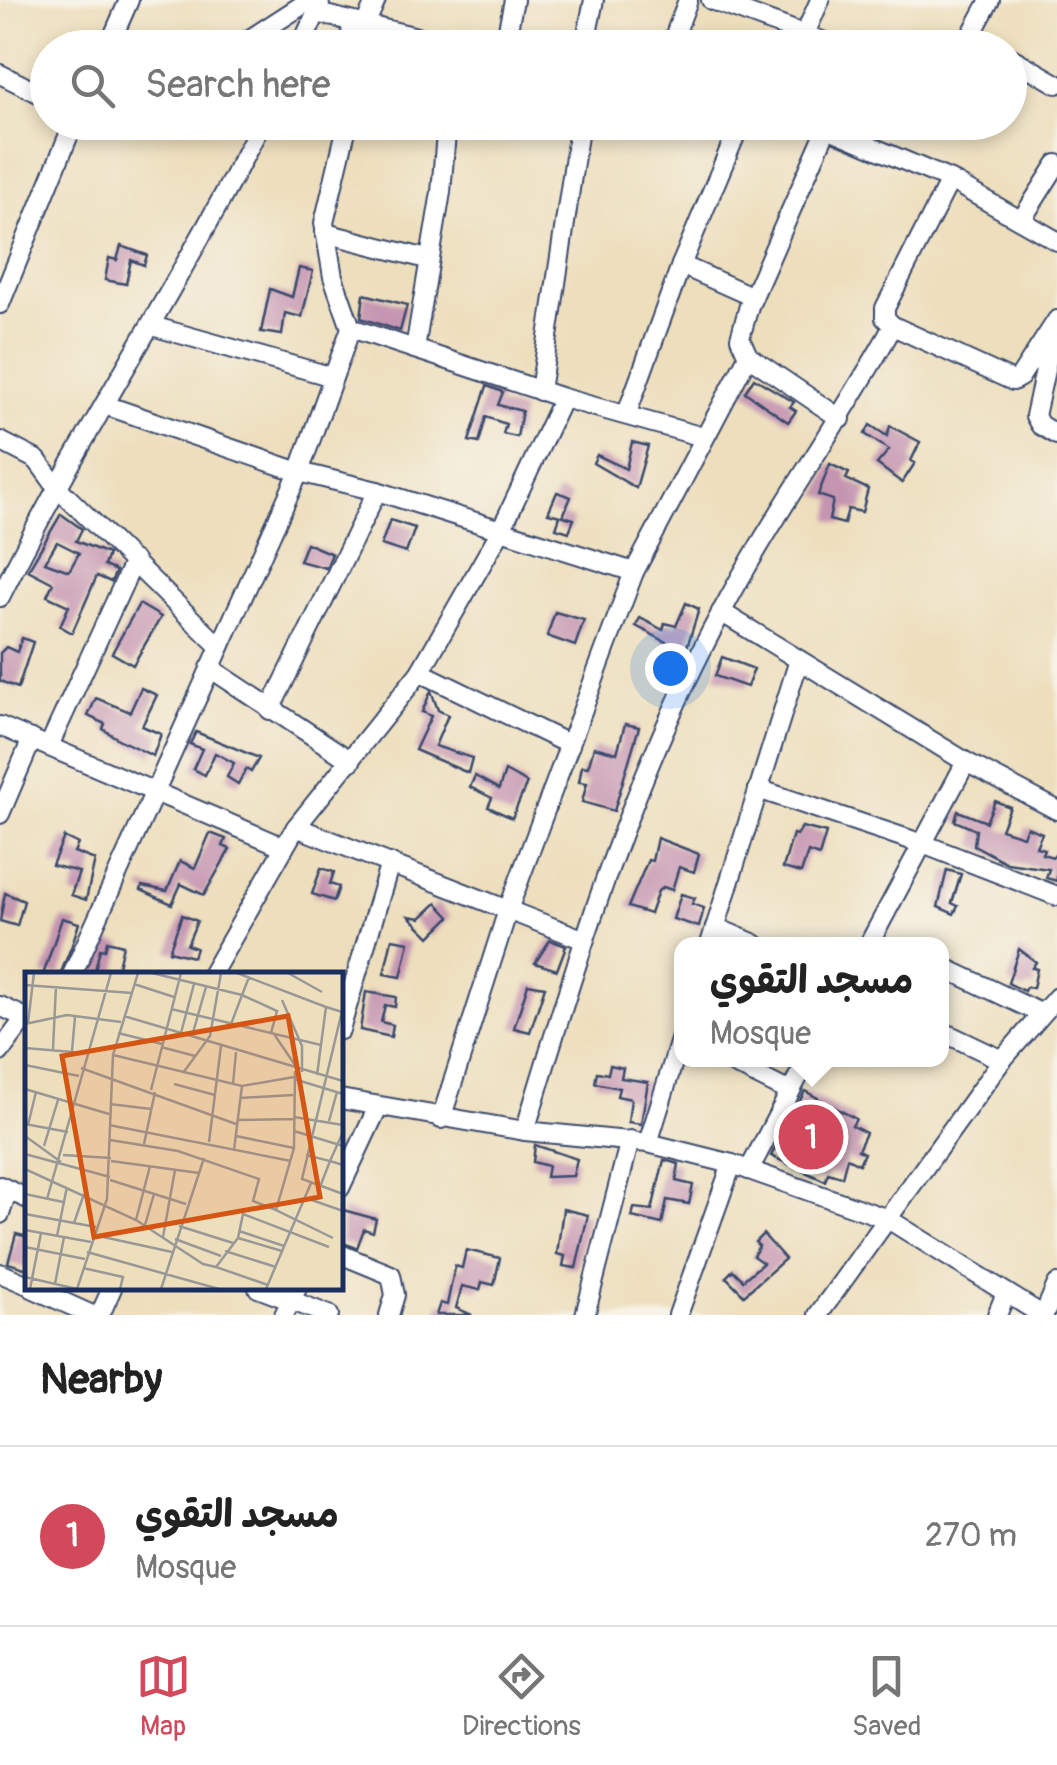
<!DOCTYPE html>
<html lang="en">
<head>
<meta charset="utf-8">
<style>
  :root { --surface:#fff; --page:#f6f6f6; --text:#222; --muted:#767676; --line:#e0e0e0; --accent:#d1495b }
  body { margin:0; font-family:Pangolin,"Playpen Sans Arabic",sans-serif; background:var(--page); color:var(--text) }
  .you { position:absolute; left:670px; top:668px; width:35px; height:35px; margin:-25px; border:8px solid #fff; border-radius:50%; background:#1a73e8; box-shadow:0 0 0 15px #1a73e833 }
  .badge { display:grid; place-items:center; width:65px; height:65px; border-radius:50%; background:var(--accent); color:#fff; font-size:32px; font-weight:700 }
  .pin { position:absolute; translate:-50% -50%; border:5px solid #fff; box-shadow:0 2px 10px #0006 }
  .popup { position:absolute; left:674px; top:937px; width:275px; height:130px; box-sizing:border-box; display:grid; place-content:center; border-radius:20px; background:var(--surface); filter:drop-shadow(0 2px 8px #0005); font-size:32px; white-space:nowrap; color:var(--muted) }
  .popup b { font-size:38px; color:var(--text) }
  .popup::after { content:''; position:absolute; left:50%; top:100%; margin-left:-20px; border:20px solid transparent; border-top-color:var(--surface) }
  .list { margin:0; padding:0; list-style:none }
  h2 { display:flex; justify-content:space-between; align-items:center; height:130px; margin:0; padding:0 40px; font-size:42px }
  h2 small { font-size:32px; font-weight:400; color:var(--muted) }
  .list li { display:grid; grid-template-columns:65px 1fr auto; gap:30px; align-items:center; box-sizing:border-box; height:180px; padding:0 40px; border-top:2px solid var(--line) }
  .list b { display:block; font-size:38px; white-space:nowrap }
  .list p { margin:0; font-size:32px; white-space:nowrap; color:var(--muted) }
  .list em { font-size:32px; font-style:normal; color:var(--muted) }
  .icon { flex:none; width:55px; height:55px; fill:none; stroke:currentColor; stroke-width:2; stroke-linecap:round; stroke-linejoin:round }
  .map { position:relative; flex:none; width:1057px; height:1315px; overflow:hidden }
  .search { position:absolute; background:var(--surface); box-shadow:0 5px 15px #0003; left:30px; right:30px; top:30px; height:110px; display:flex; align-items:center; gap:25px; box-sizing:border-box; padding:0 35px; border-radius:55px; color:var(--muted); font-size:38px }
  .sheet { height:310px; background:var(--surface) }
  nav { display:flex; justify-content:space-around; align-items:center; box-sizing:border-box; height:140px; border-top:2px solid var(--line); background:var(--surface); font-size:28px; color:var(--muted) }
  nav a { display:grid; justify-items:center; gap:5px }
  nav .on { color:var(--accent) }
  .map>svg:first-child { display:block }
</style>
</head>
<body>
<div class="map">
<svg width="1057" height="1315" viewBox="0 0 1057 1315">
  <rect width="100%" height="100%" fill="#f7f3e8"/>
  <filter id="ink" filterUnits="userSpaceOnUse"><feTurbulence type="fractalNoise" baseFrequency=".01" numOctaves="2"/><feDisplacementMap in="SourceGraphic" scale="20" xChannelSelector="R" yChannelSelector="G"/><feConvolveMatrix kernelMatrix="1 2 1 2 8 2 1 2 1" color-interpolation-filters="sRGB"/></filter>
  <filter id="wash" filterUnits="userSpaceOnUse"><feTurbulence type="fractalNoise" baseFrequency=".0048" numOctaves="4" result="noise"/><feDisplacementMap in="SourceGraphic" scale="40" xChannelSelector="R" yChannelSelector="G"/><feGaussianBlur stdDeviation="2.25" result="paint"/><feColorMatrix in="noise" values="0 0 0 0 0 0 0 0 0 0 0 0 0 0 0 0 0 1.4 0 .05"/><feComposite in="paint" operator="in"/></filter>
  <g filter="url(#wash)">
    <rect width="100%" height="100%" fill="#eddebc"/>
    <g id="blocks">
      <g fill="#c594b0" fill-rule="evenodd">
        <path d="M121,246L147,255L144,265L131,260L126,284L105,280L109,258L117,260Z"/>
        <path d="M299,268L313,271L302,317L285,313L282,335L261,332L270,289L292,297Z"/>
        <path d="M364,294L407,305L400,331L361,318Z"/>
        <path d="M754,378L794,402L790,407L796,411L788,422L745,392Z"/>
        <path d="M487,386L503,392L498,405L522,411L517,437L503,434L506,424L486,417L479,443L469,441Z"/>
        <path d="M870,425L887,436L890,426L920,442L911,461L915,463L902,483L877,464L889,450L865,434Z"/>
        <path d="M632,442L648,446L636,488L593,463L597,455L626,469Z"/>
        <path d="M830,464L849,473L846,479L868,489L862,512L848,509L844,524L829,520L833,500L818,495Z"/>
        <path d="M557,492L571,497L563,516L574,519L569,532L556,528L560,516L548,513Z"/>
        <path d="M61,514L82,529L76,541L108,554L104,566L116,571L111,582L97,576L72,633L60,626L69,606L47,596L53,583L28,570ZM57,542L79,553L69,571L45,562Z"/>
        <path d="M390,520L415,528L406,553L381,545Z"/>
        <path d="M306,543L332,554L326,568L299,561Z"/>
        <path d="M686,603L699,609L687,647L670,644L636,626L640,618L663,630L665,623L676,626Z"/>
        <path d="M139,604L161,617L133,665L112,653Z"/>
        <path d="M555,612L584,620L575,646L547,636Z"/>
        <path d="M22,638L33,642L18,688L0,681V653L6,647L17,652Z"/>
        <path d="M722,657L754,669L747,687L715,676Z"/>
        <path d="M141,688L157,695L142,726L161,734L153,756L118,739L103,729L105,724L88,716L96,698L130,712Z"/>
        <path d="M431,691L438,710L448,715L435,746L472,758L468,773L415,750L431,716L422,712Z"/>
        <path d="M625,724L639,727L614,811L582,802L587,783L579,782L582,766L588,767L594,747L617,753Z"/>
        <path d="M196,732L259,758L251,772L246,769L238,784L227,777L234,763L215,753L205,775L193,769L202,749L190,744Z"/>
        <path d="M505,771L527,783L512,818L488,807L492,798L470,787L475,776L499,789Z"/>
        <path d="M995,801L1010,807L1001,829L1023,836L1027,827L1042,833L1036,847L1044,849L1042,854L1053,857L1057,851V881L1046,878L1049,869L1007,863L974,845L976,830L955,821L958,811L986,822Z"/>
        <path d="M802,827L826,833L819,856L808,852L801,873L783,868L793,834L797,835Z"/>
        <path d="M210,833L226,839L223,846L230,849L204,895L181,884L172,904L141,890L142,886L167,891L180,861L195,868Z"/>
        <path d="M64,837L78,844L74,852L95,860L86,900L71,895L79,872L52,865Z"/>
        <path d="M657,838L699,854L694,872L679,867L672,890L663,887L658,891L650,914L628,907L648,860L652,861Z"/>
        <path d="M321,868L334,872L330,884L339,887L334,901L312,894Z"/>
        <path d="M947,870L961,874L952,903L958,906L954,914L938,907Z"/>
        <path d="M5,893L24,901L17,926L0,921Z"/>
        <path d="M681,894L695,898L692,904L704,908L699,927L673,919Z"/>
        <path d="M437,903L450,917L430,937L409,916L421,918Z"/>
        <path d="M182,915L197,921L187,945L196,948L193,957L169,951Z"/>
        <path d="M62,918L79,923L72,945L60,975H43Z"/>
        <path d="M392,939L409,942L401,977L384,974Z"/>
        <path d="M550,940L566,946L557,970L535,963Z"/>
        <path d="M107,941L123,945L116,975H94L100,949L105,950Z"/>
        <path d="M1019,949L1036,962L1032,968L1037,969L1033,988L1026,987L1024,991L1008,983Z"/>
        <path d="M528,984L545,987L530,1032L514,1028Z"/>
        <path d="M366,992L396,997L395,1007L385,1005L381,1022L393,1025L391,1037L360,1030Z"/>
        <path d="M610,1065L623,1068L621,1078L648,1082L641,1124L628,1122L631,1099L617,1096L619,1088L595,1083L597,1072L608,1074Z"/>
        <path d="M805,1091L856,1119L852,1126L866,1133L858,1150L864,1153L859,1164L847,1158L842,1177L828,1173L825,1181L771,1156Z"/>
        <path d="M535,1145L577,1159L573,1176L546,1177L548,1166L533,1162Z"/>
        <path d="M664,1160L679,1164L676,1181L693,1185L689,1204L667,1200L662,1224L632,1217L634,1208L652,1210Z"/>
        <path d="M563,1209L588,1215L576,1268L563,1266L565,1256L557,1254Z"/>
        <path d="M343,1210L376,1219L373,1232L364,1229L357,1248L340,1242Z"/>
        <path d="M16,1234L28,1237V1269L8,1263Z"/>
        <path d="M763,1234L785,1259L744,1295L726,1277L733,1270L743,1280L763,1263L753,1256L759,1246L755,1242Z"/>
        <path d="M466,1250L500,1258L494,1285L482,1282L480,1290L462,1286L456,1308L472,1315H436L440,1303L447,1305L455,1266L462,1268Z"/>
      </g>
    </g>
  </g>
  <g filter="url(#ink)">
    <use href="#blocks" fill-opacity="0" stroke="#3a496c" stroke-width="2.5"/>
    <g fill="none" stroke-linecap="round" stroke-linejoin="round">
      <defs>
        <g id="minor">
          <path d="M711,0L841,48"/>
          <path d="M317,13L463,48"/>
          <path d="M351,23L352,48"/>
          <path d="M364,27L376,0"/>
          <path d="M805,34L820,0"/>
          <path d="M971,35L992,48"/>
          <path d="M108,48L129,0"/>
          <path d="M236,48L310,0"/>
          <path d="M300,48L320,5"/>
          <path d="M504,48L514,0"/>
          <path d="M584,48L594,0"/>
          <path d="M670,48L688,0"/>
          <path d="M964,48L990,0"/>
          <path d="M1010,57L1057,84"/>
          <path d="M0,74L48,98"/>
          <path d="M813,122L950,180L1057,241"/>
          <path d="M1022,219L1057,164"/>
          <path d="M325,233L427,259"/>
          <path d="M681,265L753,297"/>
          <path d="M0,304L74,122"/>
          <path d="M152,326L333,377"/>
          <path d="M893,326L885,318V308L950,180"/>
          <path d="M351,328L563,398L703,437"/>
          <path d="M1053,333L1035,416L1040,425L1057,435"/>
          <path d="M415,349L441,192L447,122"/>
          <path d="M748,356L841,419"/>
          <path d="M540,391L580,122"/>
          <path d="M105,405L299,472L377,491L634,572"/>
          <path d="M627,413L681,265L741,122"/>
          <path d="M0,441L37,460L56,486L220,647"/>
          <path d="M0,597C80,435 180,284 262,122"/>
          <path d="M721,612L966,762L1057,810"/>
          <path d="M210,668L351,761"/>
          <path d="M420,672L570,745"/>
          <path d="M270,710L377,491"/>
          <path d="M0,726L284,847"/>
          <path d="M49,746L134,561"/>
          <path d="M758,789L923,844L1057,896"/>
          <path d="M0,814L32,739"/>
          <path d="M296,827L582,939"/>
          <path d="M715,927L755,944"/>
          <path d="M710,944L799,660"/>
          <path d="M869,944L966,762"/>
          <path d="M941,966L1040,1013"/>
          <path d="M72,975L299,472L351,328L333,277L324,223L348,122"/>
          <path d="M211,975L296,827L420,672L500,532L563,398"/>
          <path d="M0,1006L28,1019"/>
          <path d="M340,1030L390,863"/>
          <path d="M941,1031L1002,1060"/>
          <path d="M0,1052L25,1018"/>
          <path d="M726,1060L790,1092"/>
          <path d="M340,1099L525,1131L648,1143L732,1164L888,1219L1042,1315"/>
          <path d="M441,1119L508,910L634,572L748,356L740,338L749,306L827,128"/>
          <path d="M525,1131C578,954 633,776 721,613C773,515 839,424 893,326L1013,381L1020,377L1057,320"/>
          <path d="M648,1143L681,1037"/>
          <path d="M749,1170L807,1060"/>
          <path d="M0,1186L28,1199"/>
          <path d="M340,1188L378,1107"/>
          <path d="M0,1214L8,1190"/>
          <path d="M340,1254L391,1275L395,1295L389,1315"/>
          <path d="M0,1273L28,1285"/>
          <path d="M32,1288L92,1315"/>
          <path d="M258,1288L329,1315"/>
          <path d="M100,1315L112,1288"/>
          <path d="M284,1315L297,1288"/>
          <path d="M585,1315L630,1140"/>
          <path d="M678,1315L732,1164"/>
          <path d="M818,1315L1002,1060L1057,997"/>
          <path d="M997,1315L1006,1293"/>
          <path d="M1044,1315L1057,1284"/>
        </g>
      </defs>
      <use href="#minor" stroke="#3a496c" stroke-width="22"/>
      <use href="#minor" stroke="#fff" stroke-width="18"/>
    </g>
  </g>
  <g transform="translate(25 972)">
    <rect width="318" height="318" fill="#eddebc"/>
    <path fill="none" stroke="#999896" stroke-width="2.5" d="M127,1L217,23L252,39L246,61M212,1L301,35M263,1L297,20M109,12L149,25M0,13L107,21M257,28L277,74V100M318,35L277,207L318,222M146,37L296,73M99,44L318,109M3,51L9,1M0,52L42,43L96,50M206,52L224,5M93,61L137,72M156,61L169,12M249,62L274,99M167,64L181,15M136,75L170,84M0,76L59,81M28,77L31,14M47,79L50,45M88,83L217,114L269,105M0,93L54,104M56,96L211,152M270,99L269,176L251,238L308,266M158,101L185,64L196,1M292,103L301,35L317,40M269,107L318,122M149,112L190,123M208,112L211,80M0,117L84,142M126,118L156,1M215,126L268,123M85,132L126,137M269,145L318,153M212,148L269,147M304,149L312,120M0,152L43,160M3,153L11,120M84,153L266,189M269,159L318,174M318,160L305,189L318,193M0,164L36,190M211,164L269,176M85,168L153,179L234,207L228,229L251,238M184,170L196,74M119,172L130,120M19,174L33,128M209,178L217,114M0,182L85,205M38,183L86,186M281,183L305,189L295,215M86,189L174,201M0,197L111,248L178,292L191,295L213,266L218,242L304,275M85,208L161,232M0,222L38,230M281,226L318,239M22,227L86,1M0,242L71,255M111,248L125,194M49,251L59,222M120,253L129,222M154,254L208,271M0,258L66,270M214,259L259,274M69,263L147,280M32,264L42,215M138,265L150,198M213,266L257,279M150,267L196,284M0,275L60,287M200,279L251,295M62,280L194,317M191,295L243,313M58,296L98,305L95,317M0,305L52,317M30,312L39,265M5,317L16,261M52,317L82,227L88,83L113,1M136,317L179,186M241,317L286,211"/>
    <path fill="#d45514" fill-opacity="0.15" stroke="#d45514" stroke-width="5" d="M263,44L295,225L69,265L37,84Z"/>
    <rect width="318" height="318" fill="none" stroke="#1b2f5e" stroke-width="5"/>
  </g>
</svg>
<div class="you"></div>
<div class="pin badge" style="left:811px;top:1137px">1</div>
<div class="popup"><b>مسجد التقوي</b>Mosque</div>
<div class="search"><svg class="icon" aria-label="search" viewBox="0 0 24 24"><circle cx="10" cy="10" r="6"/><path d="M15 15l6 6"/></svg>Search here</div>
</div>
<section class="sheet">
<h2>Nearby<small></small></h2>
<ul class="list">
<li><span class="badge">1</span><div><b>مسجد التقوي</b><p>Mosque</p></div><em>270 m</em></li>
</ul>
</section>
<nav>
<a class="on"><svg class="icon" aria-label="map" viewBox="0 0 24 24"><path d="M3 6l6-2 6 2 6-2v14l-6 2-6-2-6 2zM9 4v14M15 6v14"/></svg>Map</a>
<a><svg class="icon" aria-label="directions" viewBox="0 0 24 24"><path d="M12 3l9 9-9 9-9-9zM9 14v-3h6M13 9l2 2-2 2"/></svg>Directions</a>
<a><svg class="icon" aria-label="saved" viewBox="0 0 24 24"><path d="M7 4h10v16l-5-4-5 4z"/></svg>Saved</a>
</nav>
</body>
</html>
